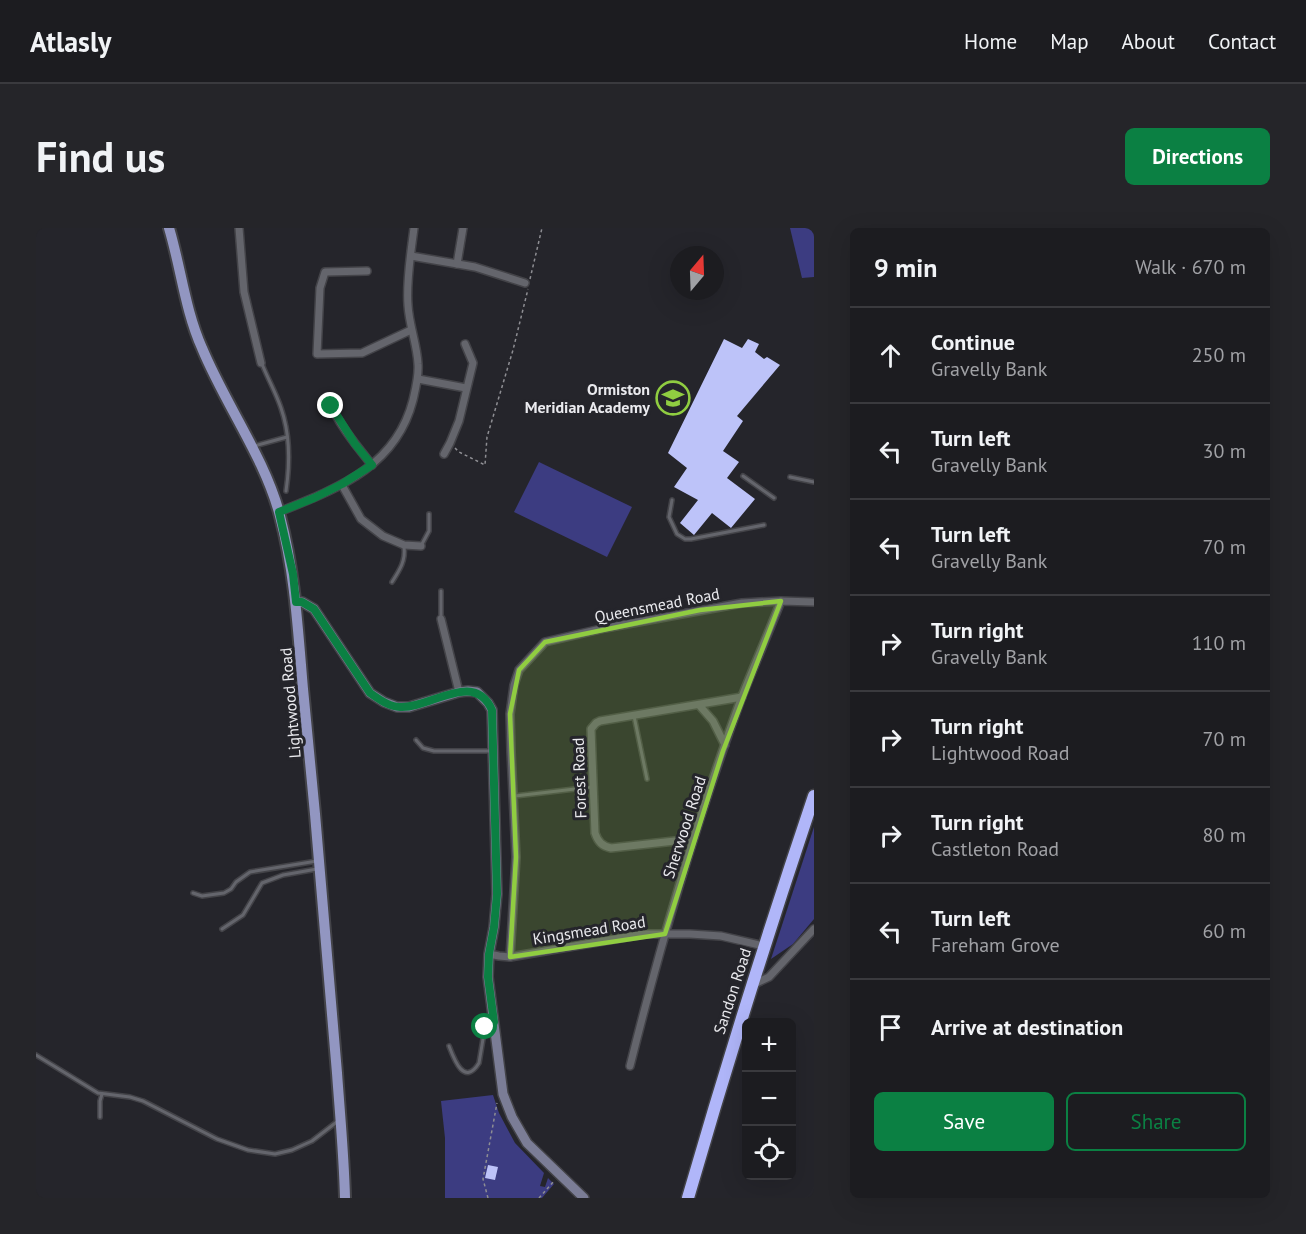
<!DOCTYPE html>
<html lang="en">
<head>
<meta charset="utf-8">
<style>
  :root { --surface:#1c1c20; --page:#252529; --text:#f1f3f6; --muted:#a0a1a5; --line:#3a3a3e; --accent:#0b8043 }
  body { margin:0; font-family:"PT Sans",sans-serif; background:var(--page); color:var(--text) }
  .controls { position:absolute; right:18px; bottom:18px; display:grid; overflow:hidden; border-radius:9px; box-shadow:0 6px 24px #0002 }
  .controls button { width:54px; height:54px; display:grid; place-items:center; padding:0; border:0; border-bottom:2px solid var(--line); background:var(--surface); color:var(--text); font:30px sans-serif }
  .compass { position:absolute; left:634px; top:18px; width:54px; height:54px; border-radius:50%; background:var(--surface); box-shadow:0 6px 24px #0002; rotate:19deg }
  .stop { position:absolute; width:18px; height:18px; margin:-14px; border:4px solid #0b8043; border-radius:50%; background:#fff }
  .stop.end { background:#0b8043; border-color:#fff; box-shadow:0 2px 6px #0008 }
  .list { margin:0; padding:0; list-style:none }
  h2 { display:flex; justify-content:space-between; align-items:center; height:78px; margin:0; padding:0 24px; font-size:26px }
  h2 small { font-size:20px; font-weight:400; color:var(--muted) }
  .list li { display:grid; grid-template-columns:39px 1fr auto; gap:18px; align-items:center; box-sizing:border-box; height:96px; padding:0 24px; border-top:2px solid var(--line) }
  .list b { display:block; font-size:22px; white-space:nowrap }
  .list p { margin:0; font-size:20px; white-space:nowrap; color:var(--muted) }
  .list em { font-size:20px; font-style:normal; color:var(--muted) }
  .actions { display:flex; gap:12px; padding:18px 24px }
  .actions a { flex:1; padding:14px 0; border:2px solid var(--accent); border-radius:9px; text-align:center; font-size:21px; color:var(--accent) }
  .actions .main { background:var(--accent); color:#fff }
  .icon { flex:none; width:33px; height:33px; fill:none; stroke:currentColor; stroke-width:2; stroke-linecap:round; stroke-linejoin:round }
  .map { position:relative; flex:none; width:778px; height:970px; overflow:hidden; border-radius:9px }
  header { display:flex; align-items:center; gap:36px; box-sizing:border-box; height:84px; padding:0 30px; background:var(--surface); border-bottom:2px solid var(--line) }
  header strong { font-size:28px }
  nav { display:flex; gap:33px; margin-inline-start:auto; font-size:21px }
  .intro { display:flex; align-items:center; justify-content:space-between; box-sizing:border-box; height:144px; padding:0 36px }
  h1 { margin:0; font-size:42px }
  .button { padding:15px 27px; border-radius:9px; background:var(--accent); color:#fff; font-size:21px; font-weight:700 }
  main { display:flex; gap:36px; padding:0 36px }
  aside { flex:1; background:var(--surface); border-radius:9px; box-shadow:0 6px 24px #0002 }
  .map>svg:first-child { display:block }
</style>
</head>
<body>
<header>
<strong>Atlasly</strong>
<nav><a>Home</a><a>Map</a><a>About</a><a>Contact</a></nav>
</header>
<div class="intro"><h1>Find us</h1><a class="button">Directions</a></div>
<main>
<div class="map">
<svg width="778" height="970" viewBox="0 0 778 970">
  <rect width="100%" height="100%" fill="#25252b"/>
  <g fill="#3c3c81">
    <path d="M754,0H778V49L766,50Z"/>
    <path d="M503,234L596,279L571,329L478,284Z"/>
    <path d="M778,599V691L757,716L735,731Z"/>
    <path d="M457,867L463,885L479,915L508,945L504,958L509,959L512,950L518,956L506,970H409V910L405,873Z"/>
  </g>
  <g fill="#bdc3f9">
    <path d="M688,111L706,120L712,111L723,116L719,124L728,131L731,129L744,137L701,188L707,193L687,223L703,234L691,250L719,271L695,300L676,285L658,307L644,295L662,272L638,259L651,240L632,225Z"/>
    <path d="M452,937L462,939L459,952L449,950Z"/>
  </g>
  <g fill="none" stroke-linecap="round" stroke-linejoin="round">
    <defs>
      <g id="lane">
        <path d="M226,136C232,151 240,165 245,180C254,206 254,236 250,263"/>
        <path d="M218,218L251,209"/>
        <path d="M707,248L738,270"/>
        <path d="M754,249L778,254"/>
        <path d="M636,272L633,289L641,306L649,311H655L728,297"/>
        <path d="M386,316L393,303V286"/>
        <path d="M356,354C363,343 370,333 368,319"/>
        <path d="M405,391V363"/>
        <path d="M598,488L611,551"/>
        <path d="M380,512L387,520L398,523H455"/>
        <path d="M479,568L556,559"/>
        <path d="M157,665L166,668L188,665L195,661L200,654L214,644L281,633"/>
        <path d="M186,701L207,687L226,655L247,647L281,641"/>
        <path d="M413,818C418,831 428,859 443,835L449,799L456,794"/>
        <path d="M0,827L62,865L94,869L107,873L181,911L212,922L239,926L256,922L276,913L302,893"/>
        <path d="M64,889V873L66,866"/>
      </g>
      <g id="street">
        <path d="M203,0L208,64L225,135"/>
        <path d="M375,28L439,39L489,55"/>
        <path d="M421,36L427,0"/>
        <path d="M331,43L289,44L284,60L281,126L326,125L375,102"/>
        <path d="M382,151L430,160"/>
        <path d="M291,169C301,194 319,216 336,237"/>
        <path d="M408,226L414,215L423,193L437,135L429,116"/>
        <path d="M306,257L325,291L347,308L368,317L385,318"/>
        <path d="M243,284C302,260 360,239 377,172C380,159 383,148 382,136C381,116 373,97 372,77C370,53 375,24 378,0"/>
        <path d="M405,391L423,464"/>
        <path d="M663,477L677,493L689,517"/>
        <path d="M657,611L575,620C566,618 562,614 559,605L555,501L560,495L564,493L706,469"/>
        <path d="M453,726L463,728L474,729L608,706H654L685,708L728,718"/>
        <path d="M474,729L480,629L475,524L474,486L478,457L483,442L509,414L569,400L706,375L745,373L778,374"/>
        <path d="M716,757L733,749L778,701"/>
        <path d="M594,838C625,714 661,591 705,471C718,438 732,406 745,373"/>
      </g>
      <path id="secondary" d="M260,374H266L278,381L334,465L348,474L361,479H373L423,464L432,463L441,464L452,475L456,482L461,666L458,699L453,726L452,749L467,866L476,889L491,915L548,970"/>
      <path id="primary" d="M133,0C145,40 149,82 166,120C189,176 229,230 244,288C259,345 262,403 267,461C271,503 275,544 279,586C286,672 294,759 301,845C304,887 308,928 309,970"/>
      <path id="highway" d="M652,970C691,835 733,701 778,568"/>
    </defs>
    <use href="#lane" stroke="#434348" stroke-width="6"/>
    <use href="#street" stroke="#434348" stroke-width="10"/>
    <use href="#secondary" stroke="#434348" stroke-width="12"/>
    <use href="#primary" stroke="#434348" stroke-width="14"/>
    <use href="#highway" stroke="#434348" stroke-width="15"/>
    <g stroke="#8e8e93" stroke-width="1.5" stroke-dasharray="3 3" stroke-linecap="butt">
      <path d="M494,51L506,0"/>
      <path d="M419,220L423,224L449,237L451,209L477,122L492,61"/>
      <path d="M452,970L447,951L461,875"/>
      <path d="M503,970L519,952"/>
    </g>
    <use href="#lane" stroke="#64656c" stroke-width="3"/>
    <use href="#street" stroke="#64656c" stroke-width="7"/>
    <use href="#secondary" stroke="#7b7d96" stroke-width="9"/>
    <use href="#primary" stroke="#9296c1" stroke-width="10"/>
    <use href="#highway" stroke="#b0b6f9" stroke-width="12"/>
  </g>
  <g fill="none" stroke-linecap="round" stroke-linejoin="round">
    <path stroke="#0b8043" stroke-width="8" d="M295,178L319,216L336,237L306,256L278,270L243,284L257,346L260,374H266L278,381L334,465C343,471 353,479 364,479C394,481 438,441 456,482L461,666L458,699L453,726L452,749L458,794L449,799"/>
  </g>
  <path fill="#90cd41" fill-opacity="0.2" stroke="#90cd41" stroke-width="4.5" stroke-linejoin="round" d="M745,373L687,523L629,706L474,729L480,629L474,486L483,442L509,414L664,382Z"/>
  <defs>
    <symbol id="school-ring" viewBox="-11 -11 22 22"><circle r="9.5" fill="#25252b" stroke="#90cd41" stroke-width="1.5"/><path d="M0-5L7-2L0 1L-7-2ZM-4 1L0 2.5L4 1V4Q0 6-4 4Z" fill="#90cd41"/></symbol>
  </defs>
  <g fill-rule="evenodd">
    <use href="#school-ring" x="618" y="151" width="38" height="38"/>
  </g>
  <g text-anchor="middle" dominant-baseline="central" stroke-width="6" stroke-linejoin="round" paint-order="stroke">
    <g font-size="16" font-weight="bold" fill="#eaeaee" stroke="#25252b" text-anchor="end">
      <text x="614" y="161">Ormiston<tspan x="614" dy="18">Meridian Academy</tspan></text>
    </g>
    <g font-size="16" fill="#eaeaee" stroke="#25252b">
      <text transform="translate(621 377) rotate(-11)">Queensmead Road</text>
      <text transform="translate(254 475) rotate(-95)">Lightwood Road</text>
      <text transform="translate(543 550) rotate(-92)">Forest Road</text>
      <text transform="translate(648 599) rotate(-72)">Sherwood Road</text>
      <text transform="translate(553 702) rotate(-9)">Kingsmead Road</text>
      <text transform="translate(696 763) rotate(-72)">Sandon Road</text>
    </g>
  </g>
</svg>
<div class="controls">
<button>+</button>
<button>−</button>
<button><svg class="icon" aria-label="locate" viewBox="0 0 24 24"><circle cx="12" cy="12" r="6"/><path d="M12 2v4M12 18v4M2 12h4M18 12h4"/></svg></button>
</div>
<svg class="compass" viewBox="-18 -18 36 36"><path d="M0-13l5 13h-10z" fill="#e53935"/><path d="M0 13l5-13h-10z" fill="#a0a1a5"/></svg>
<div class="stop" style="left:449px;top:799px"></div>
<div class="stop end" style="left:295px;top:178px"></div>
</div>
<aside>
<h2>9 min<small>Walk · 670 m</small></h2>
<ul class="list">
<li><svg class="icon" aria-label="ahead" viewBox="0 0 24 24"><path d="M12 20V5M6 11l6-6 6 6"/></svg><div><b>Continue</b><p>Gravelly Bank</p></div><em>250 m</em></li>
<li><svg class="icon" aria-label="left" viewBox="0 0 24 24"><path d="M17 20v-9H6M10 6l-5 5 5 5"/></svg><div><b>Turn left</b><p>Gravelly Bank</p></div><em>30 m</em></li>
<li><svg class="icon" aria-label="left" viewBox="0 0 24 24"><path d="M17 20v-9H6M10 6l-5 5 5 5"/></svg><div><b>Turn left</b><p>Gravelly Bank</p></div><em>70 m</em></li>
<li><svg class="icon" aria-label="right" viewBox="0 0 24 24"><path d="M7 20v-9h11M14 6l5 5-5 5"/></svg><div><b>Turn right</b><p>Gravelly Bank</p></div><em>110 m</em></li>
<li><svg class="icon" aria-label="right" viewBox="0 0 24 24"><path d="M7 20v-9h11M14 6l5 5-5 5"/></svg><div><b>Turn right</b><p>Lightwood Road</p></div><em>70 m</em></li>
<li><svg class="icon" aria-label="right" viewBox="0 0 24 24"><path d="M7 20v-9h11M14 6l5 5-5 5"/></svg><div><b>Turn right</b><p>Castleton Road</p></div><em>80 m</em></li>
<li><svg class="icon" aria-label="left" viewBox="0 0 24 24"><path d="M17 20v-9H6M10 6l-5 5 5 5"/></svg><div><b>Turn left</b><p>Fareham Grove</p></div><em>60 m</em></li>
<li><svg class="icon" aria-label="arrive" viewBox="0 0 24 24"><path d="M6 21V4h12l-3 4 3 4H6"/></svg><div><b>Arrive at destination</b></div></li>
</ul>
<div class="actions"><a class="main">Save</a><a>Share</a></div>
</aside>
</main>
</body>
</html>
